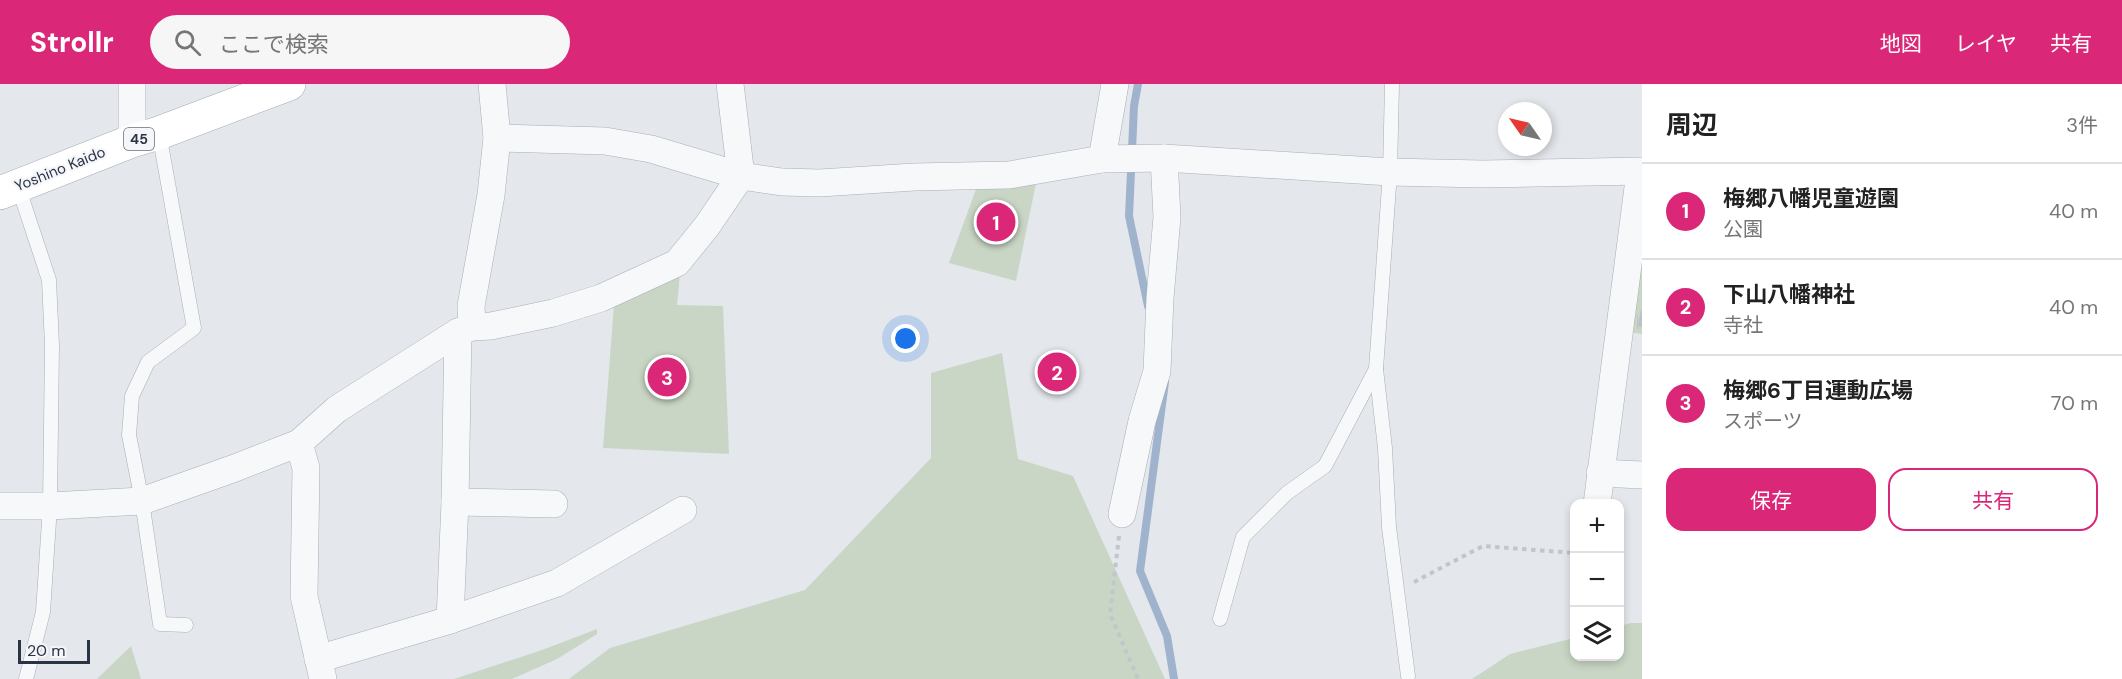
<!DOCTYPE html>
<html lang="ja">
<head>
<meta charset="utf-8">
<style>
  :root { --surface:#fff; --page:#f6f6f6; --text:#222; --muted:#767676; --line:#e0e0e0; --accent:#db2777 }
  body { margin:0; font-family:"DM Sans","Noto Sans JP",sans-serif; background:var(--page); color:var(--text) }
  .controls { position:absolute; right:18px; bottom:18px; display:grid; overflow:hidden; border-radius:12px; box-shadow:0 3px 9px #0003 }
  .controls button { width:54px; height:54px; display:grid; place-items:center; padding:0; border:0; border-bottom:2px solid var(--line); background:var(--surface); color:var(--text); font:30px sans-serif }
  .compass { position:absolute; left:1498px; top:18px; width:54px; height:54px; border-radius:50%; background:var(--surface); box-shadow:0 3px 9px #0003; rotate:304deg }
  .scale { position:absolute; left:18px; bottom:15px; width:72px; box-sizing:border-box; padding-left:6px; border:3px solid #2b3445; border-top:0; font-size:16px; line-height:21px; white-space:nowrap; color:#2b3445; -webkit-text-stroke:4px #f4f6f9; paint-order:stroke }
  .you { position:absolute; left:906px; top:255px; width:21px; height:21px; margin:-15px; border:4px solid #fff; border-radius:50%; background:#1a73e8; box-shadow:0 0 0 9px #1a73e833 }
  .badge { display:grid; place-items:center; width:39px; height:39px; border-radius:50%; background:var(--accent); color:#fff; font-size:20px; font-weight:700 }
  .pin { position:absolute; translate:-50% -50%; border:3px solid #fff; box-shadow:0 2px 6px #0006 }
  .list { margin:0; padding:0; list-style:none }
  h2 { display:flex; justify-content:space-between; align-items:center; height:78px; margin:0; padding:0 24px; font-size:26px }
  h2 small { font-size:20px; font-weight:400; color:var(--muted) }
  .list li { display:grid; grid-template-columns:39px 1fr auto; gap:18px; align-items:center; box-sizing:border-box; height:96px; padding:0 24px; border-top:2px solid var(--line) }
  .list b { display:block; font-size:22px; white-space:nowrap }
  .list p { margin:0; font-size:20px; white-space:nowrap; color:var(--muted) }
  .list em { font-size:20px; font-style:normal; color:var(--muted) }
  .actions { display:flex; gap:12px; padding:18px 24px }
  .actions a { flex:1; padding:14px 0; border:2px solid var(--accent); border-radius:18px; text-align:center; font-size:21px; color:var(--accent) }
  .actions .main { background:var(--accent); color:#fff }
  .icon { flex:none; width:33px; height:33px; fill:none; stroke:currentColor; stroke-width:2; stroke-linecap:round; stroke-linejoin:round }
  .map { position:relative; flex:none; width:1642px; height:595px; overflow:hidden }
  header { display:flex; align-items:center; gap:36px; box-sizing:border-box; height:84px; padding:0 30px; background:var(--accent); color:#fff }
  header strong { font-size:28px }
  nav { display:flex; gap:33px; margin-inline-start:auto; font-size:21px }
  .search { width:420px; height:54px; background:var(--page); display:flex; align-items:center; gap:15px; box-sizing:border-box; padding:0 21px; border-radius:33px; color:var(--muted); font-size:22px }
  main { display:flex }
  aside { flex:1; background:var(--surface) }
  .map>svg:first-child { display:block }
</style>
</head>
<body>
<header>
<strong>Strollr</strong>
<div class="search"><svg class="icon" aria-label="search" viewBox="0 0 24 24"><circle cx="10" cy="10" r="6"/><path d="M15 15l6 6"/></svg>ここで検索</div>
<nav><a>地図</a><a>レイヤ</a><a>共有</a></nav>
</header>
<main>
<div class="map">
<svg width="1642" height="595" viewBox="0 0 1642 595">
  <defs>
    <filter id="shadow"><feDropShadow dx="-5.5" dy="5.5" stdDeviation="1.5" flood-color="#0004"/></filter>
  </defs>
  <rect width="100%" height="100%" fill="#e4e7ec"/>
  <g fill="#c9d6c5">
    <path d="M1037,94L1016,197L949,179L979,97Z"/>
    <path d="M1642,134V250L1629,248Z"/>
    <path d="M680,189L677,221L723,222L729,370L603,364L614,221Z"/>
    <path d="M1002,269L1018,375L1073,392L1165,595H569L610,564L805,506L931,374V289Z"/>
    <path d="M1631,539H1642V595H1472L1510,570L1574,554V572H1620V542Z"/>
    <path d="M597,545V550L557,575L512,595H454L542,566Z"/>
    <path d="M131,562L141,595H97Z"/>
  </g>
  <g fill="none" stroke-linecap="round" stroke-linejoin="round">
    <g stroke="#9fb4cc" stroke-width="8">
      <path d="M1138,0L1134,22L1129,132L1148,222"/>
      <path d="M1165,298L1140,487L1167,552L1174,595"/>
    </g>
  </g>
  <path fill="#bbc0ca" filter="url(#shadow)" d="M1641,226H1642V243L1638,242Z"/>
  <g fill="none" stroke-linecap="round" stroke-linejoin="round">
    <defs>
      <g id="lane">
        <path d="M1392,0L1390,88L1376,285L1385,364L1389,443L1408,592"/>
        <path d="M159,49L194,244L148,278L132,312L129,351L142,417L160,540L186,541"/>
        <path d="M18,102L49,196L52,261L50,422L43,528L26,595"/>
        <path d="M1220,535L1243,453L1287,409L1325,382L1376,285"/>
      </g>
      <g id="street">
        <path d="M497,54L605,57L651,65L741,92L782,98L820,99L914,93L1009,91L1102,75L1164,74L1390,88L1482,90L1642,87"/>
        <path d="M132,57V0"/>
        <path d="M1102,75L1115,0"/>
        <path d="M472,243L471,222L491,111L497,54L492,0"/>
        <path d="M299,359L306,384L304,512L323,595"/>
        <path d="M1600,389L1642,391"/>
        <path d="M455,418L554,420"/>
        <path d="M1597,420L1640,88"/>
        <path d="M0,422H50L142,417L235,384L299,359L337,325L458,248L472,243L491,242L553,229L601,214L677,179L707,142L741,92L730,0"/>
        <path d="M1122,430L1142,337L1157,287L1160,214L1167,133L1164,74"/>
        <path d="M450,536L455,418L458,248"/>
        <path d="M318,575L450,536L557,499L683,426"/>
      </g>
      <path id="primary" d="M0,109L132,57L159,49L289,0"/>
    </defs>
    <use href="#lane" stroke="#a9aeb7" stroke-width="15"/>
    <use href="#street" stroke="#a9aeb7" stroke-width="28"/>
    <use href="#primary" stroke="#a3abb8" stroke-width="34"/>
    <g stroke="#c2c5cb" stroke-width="4" stroke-dasharray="4.5 4.5" stroke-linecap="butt">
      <path d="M1119,452L1110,530L1138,595"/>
      <path d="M1414,498L1483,462L1574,469"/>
    </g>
    <use href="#lane" stroke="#f7f8fa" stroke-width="14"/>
    <use href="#street" stroke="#f7f8fa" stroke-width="27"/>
    <use href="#primary" stroke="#fff" stroke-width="33"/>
  </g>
  <g text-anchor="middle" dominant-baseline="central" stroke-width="4.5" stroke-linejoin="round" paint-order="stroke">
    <rect fill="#f4f6f9" stroke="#676e7b" stroke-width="1.5" x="124" y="44" width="30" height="22" rx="4.5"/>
    <g font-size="14" font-weight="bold" fill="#2b3445">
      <text x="139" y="55">45</text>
    </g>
    <g font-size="15" fill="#2b3445" stroke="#f4f6f9">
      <text transform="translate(60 85) rotate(-22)">Yoshino Kaido</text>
    </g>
  </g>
</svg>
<div class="controls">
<button>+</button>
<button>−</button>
<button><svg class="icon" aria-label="layers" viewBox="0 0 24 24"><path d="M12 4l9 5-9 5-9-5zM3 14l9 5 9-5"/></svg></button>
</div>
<svg class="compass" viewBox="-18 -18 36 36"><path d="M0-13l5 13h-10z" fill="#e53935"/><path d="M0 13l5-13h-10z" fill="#767676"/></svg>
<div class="scale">20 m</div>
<div class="you"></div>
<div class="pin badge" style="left:996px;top:138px">1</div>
<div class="pin badge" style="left:1057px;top:288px">2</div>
<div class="pin badge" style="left:667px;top:293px">3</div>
</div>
<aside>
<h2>周辺<small>3件</small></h2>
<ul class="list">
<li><span class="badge">1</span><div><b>梅郷八幡児童遊園</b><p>公園</p></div><em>40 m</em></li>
<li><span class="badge">2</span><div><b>下山八幡神社</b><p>寺社</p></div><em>40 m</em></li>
<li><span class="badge">3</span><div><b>梅郷6丁目運動広場</b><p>スポーツ</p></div><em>70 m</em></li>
</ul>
<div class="actions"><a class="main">保存</a><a>共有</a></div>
</aside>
</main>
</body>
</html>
